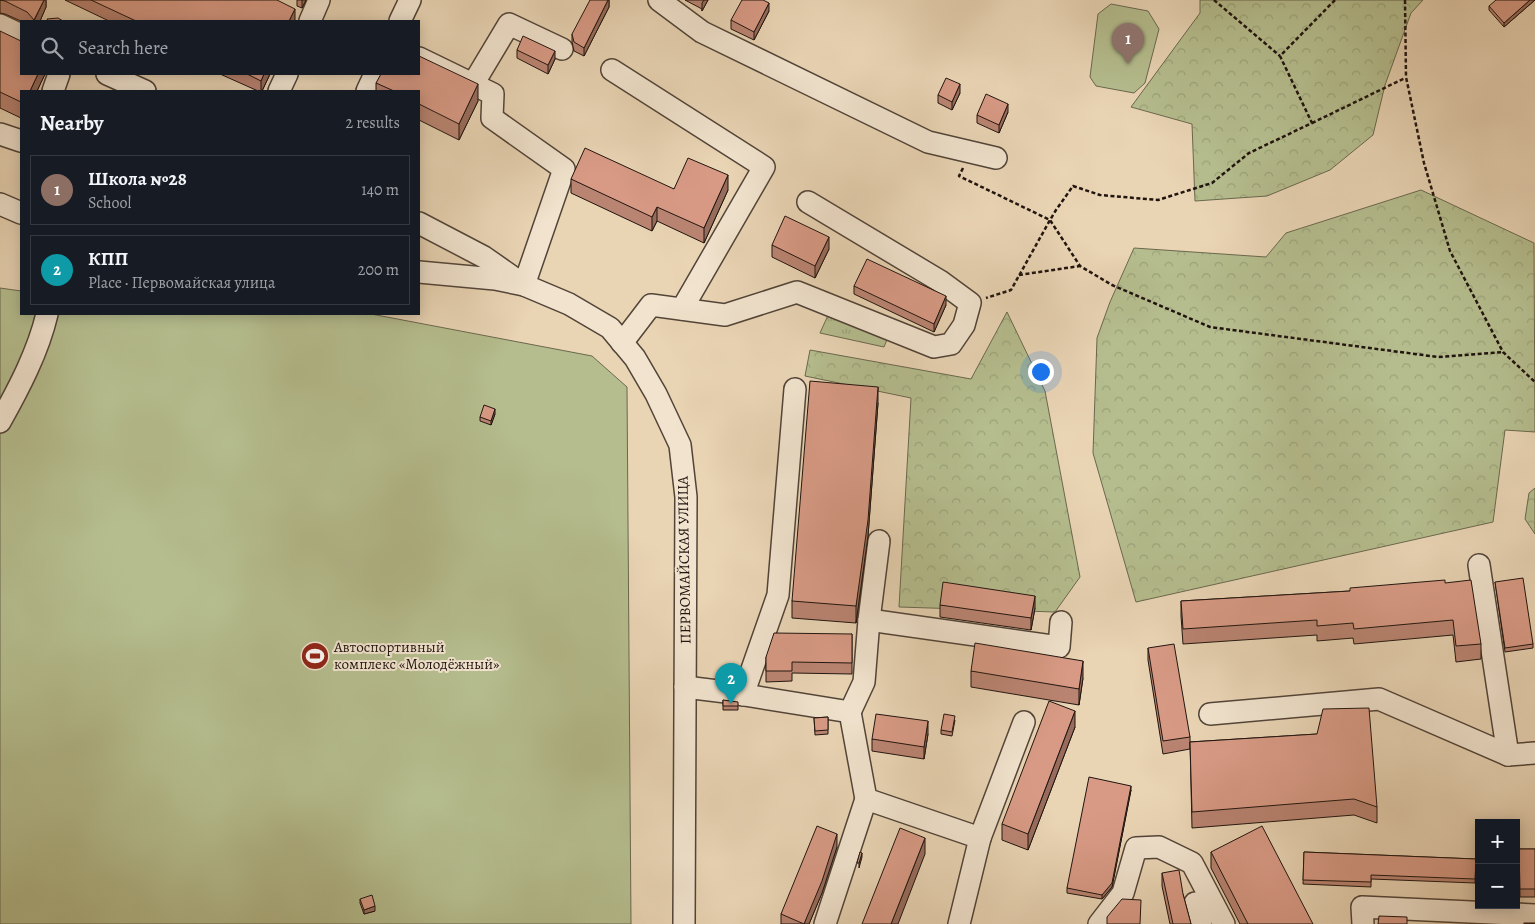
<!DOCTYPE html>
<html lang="en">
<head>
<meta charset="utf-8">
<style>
  :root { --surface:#171b24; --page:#242831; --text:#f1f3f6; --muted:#9ea1a6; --line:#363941; --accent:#8c9099 }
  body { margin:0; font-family:Alegreya,serif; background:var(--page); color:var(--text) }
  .controls { position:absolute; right:15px; bottom:15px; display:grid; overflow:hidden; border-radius:0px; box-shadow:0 2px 12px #0003 }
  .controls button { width:45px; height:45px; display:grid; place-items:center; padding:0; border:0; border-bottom:1px solid var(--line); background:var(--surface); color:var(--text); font:25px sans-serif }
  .you { position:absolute; left:1040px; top:371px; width:18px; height:18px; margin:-12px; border:4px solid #fff; border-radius:50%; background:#1a73e8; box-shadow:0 0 0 8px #1a73e833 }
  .badge { display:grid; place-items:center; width:32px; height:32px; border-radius:50%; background:var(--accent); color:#fff; font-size:16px; font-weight:700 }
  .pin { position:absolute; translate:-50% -41px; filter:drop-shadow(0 1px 2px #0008) }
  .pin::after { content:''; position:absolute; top:26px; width:18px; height:15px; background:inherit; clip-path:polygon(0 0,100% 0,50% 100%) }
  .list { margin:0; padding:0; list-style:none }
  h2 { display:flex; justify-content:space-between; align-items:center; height:65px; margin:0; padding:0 20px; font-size:21px }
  h2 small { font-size:16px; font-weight:400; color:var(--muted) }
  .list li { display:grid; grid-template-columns:32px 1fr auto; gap:15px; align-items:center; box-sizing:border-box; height:70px; margin:0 10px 10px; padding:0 10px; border:1px solid var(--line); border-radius:0px }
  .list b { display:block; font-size:19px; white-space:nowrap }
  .list p { margin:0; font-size:16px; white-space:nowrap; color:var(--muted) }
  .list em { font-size:16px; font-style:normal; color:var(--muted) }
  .icon { flex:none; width:28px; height:28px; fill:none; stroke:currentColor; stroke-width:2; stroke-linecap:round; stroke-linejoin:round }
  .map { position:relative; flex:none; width:1535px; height:924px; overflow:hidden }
  .search { position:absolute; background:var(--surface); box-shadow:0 2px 12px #0003; left:20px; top:20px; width:400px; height:55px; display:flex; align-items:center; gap:12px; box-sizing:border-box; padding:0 18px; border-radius:0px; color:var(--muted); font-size:19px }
  .panel { position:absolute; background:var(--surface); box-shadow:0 2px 12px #0003; left:20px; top:90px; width:400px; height:225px; border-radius:0px }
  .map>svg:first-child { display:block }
</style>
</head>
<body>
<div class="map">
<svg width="1535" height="924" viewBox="0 0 1535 924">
  <defs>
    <pattern id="grass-tufts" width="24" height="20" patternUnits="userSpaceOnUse" patternTransform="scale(1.25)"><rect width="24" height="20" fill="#b5bd8e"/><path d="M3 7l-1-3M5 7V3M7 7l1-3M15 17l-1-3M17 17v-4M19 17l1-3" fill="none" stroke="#9ba279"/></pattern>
    <pattern id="forest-crowns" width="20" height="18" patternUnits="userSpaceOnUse" patternTransform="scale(1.25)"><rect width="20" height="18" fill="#b5bd8e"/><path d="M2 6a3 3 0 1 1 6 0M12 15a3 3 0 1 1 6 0" fill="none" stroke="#9ba279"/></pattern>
  </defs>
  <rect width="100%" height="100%" fill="#e9d4b4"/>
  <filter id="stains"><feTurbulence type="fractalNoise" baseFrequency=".004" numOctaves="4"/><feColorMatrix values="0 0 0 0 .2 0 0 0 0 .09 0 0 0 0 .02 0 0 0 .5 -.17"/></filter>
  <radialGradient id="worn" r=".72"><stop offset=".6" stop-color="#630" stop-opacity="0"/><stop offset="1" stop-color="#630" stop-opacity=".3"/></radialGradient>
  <path fill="url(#grass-tufts)" stroke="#6a684e" d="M829,313L888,337L884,347L820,333Z"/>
  <g fill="url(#forest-crowns)" stroke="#6a684e">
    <path d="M1200,0H1423L1411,13L1385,85L1373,135L1330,170L1267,196L1195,201L1192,124L1131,107L1200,13Z"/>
    <path d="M1421,190L1534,243L1535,432L1505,430L1493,522L1136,602L1093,453L1097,338L1110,302L1134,248L1266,257L1286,233Z"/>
    <path d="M1007,312L1045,391L1080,577L1055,612L899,607L911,398L805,376L810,350L971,379Z"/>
    <path d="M1535,488V534L1525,519L1529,493Z"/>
  </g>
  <g fill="#b5bd8e" stroke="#6a684e">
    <path d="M1111,4L1148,11L1159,29L1145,83L1134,93L1096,86L1090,77L1098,14Z"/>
    <path d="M0,288L21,291V314H371L592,356L627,387L631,924H0Z"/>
  </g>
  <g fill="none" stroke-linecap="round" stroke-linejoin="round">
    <defs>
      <g id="minor">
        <path d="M659,0L702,32L928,142L996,158"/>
        <path d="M310,21L319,0"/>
        <path d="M400,21L410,0"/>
        <path d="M0,25L21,35"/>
        <path d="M419,58L493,94L492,118L564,169L524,285L484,257L419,223"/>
        <path d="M612,70L764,167L682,309"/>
        <path d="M107,74L145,91"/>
        <path d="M473,84L509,24L562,49"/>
        <path d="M53,91L59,74"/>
        <path d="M279,91L287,74"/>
        <path d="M367,91L375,74"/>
        <path d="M0,134L21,141"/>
        <path d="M0,204L21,213"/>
        <path d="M419,272L495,279L524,285L569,304L610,328L635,358L656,394L680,445L686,497L684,924"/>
        <path d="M622,343L651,305L725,315L797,292L934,347L951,344L964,325L970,303L940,281L808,202"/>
        <path d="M0,422C19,388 38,352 47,314"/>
        <path d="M1479,565L1508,755"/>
        <path d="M869,620L1059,647L1061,622"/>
        <path d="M685,687L726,692L850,712L866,799L980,838L959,924"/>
        <path d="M743,695L778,595L795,389"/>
        <path d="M850,712L864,682L869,620L879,541"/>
        <path d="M1210,714L1379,699L1508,755L1535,753"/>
        <path d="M980,838L1024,722"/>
        <path d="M1195,903L1201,924"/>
        <path d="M825,924L866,799"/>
        <path d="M1099,924L1123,893L1136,848L1159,847L1192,863L1224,924"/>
        <path d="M1363,924L1362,907L1535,915"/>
      </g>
    </defs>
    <use href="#minor" stroke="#524438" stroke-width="24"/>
    <g stroke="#20140f" stroke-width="2.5" stroke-dasharray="4 2.5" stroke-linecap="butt">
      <path d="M1214,0L1280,56"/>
      <path d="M1335,0L1280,56L1312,123L1249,153L1212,183L1158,200L1100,195L1073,186L1056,210L1050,220L1080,266L1112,285L1210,327L1438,357L1503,352"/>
      <path d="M1405,0L1406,77L1424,163L1450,251L1503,352L1535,382"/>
      <path d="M1312,123L1405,78"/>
      <path d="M963,168L959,176L1050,220L1011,290L986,298"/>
      <path d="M1019,275L1080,266"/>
    </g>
    <use href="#minor" stroke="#f1e3ce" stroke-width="21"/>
  </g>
  <g fill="#ba8472" stroke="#20140f">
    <path d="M0,0H46V7L40,21H21L5,14L0,13Z"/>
    <path d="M65,0H277L295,21H109Z"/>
    <path d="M297,0H306L302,8L297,6Z"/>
    <path d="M609,0V7L584,56L574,51L572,42V34Z"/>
    <path d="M685,0H708L702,11V9Z"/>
    <path d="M1535,0L1504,27L1489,10V6Z"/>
    <path d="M769,11L754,40L731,29V20Z"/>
    <path d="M0,31L45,74L37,91H21V118L0,108Z"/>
    <path d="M517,50L555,59L548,74L517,58Z"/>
    <path d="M220,74H270L262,91H258Z"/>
    <path d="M376,83L478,101L459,140L419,120V91H376Z"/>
    <path d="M960,93L952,110L938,103V95Z"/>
    <path d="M1008,112L999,133L977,123V115Z"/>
    <path d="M571,179L674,189L728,190L704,243L657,221L652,231L571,193Z"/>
    <path d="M772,245L829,249L815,278L772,257Z"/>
    <path d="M854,286L946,305L934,332L854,294Z"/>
    <path d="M878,403L868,536L856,623L792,618V601Z"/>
    <path d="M495,414L491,425L480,421V417Z"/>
    <path d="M1495,582L1533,644V648L1505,652Z"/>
    <path d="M1445,583L1481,644V659L1456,662L1453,635L1354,644L1353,638L1317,641V635L1183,644L1181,616V601L1350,591Z"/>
    <path d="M940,605L1035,608L1031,630L940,617Z"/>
    <path d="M852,634V674L792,673V681L766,682V657Z"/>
    <path d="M1148,648L1190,737V749L1163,754L1148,660Z"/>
    <path d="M971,671L1083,678L1079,705L971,687Z"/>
    <path d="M723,700L738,706V710H723Z"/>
    <path d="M828,717V734L815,735L814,718Z"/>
    <path d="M955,720L952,736L941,734V730Z"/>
    <path d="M1075,727L1028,850L1002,840V824Z"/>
    <path d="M928,734L924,759L872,751V739Z"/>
    <path d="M1317,734L1377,807V823L1354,815L1192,828L1190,742Z"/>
    <path d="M1131,790L1112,887L1102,899L1067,893V888Z"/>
    <path d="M837,847L822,893L809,924H781V914Z"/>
    <path d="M1519,849H1535V897H1520Z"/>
    <path d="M1211,852L1313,924H1240L1211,868Z"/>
    <path d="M1304,852L1476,859L1475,883L1371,879V887L1303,884Z"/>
    <path d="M1162,873L1183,894L1191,924H1170L1162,886Z"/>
    <path d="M360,899L375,911L364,914L360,903Z"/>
  </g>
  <g fill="#976c5d" stroke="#20140f">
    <path d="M44,0H46V7L40,21H34Z"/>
    <path d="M302,0H306L302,8Z"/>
    <path d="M608,0H609V7L584,56V48Z"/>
    <path d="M704,0H708L702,11V3Z"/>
    <path d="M1530,0H1535L1504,27V23Z"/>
    <path d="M769,3V11L754,40V32Z"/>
    <path d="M295,9V21H289Z"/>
    <path d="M555,51V59L548,74V65Z"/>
    <path d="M38,74H45L37,91H30Z"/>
    <path d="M264,74H270L262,91H261V81Z"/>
    <path d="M478,84V101L459,140V124Z"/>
    <path d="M960,84V93L952,110V102Z"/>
    <path d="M1008,104V112L999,133V125Z"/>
    <path d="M728,175V190L704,243V228Z"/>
    <path d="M657,207V221L652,231V217Z"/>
    <path d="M829,237V249L815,278V266Z"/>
    <path d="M946,296V305L934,332V324Z"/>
    <path d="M878,387V403L868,536L856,623V606Z"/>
    <path d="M495,409V414L491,425V421Z"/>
    <path d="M1035,596V608L1031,630V618Z"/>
    <path d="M1083,661V678L1079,705V689Z"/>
    <path d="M1075,711V727L1028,850V834Z"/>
    <path d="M928,721V734L924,759V747Z"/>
    <path d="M1131,786V790L1112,887L1102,899V895Z"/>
    <path d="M837,834V847L822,893L809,924H804Z"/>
    <path d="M925,838V854L898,924H891Z"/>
    <path d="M862,853V857L859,868V863Z"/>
    <path d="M375,906V911L364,914V910Z"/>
  </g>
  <g fill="#d89a85" stroke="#20140f">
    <path d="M0,0H44L34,20L27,12L5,1Z"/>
    <path d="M91,0H277L295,9L289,21H136Z"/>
    <path d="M590,0H608L584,48L574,42L572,34Z"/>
    <path d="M742,0H763L769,3L754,32L731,20Z"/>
    <path d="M1496,0H1530L1504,23L1489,6Z"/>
    <path d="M58,18L63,21H48L47,19Z"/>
    <path d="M0,31L21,41V74H38L30,91H21V102L0,92Z"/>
    <path d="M523,36L555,51L548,65L517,50Z"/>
    <path d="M419,56L478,84L459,124L419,104V91H394L376,83L381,74H419Z"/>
    <path d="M247,74H264L261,81Z"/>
    <path d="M946,78L960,84L952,102L938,95Z"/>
    <path d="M986,94L1008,104L999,125L977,115Z"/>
    <path d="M585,148L674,189L688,158L728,175L704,228L657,207L652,217L571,179Z"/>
    <path d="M785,216L829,237L815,266L772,245Z"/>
    <path d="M867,259L946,296L934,324L854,286Z"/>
    <path d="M810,381L878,387L868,520L856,606L792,601Z"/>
    <path d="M484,405L495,409L491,421L480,417Z"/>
    <path d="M1523,578L1533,644L1505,648L1495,582Z"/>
    <path d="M1445,580V583L1471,580L1481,644L1456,646L1453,620L1354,629L1353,623L1317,626V620L1183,629L1181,601L1350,591V588Z"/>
    <path d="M943,582L1035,596L1031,618L940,605Z"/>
    <path d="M774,633L852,634V663L792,662V671H766V657Z"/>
    <path d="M975,643L1083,661L1079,689L971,671Z"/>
    <path d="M1174,644L1190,737L1163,741L1148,648Z"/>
    <path d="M723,700L738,702V706H723Z"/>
    <path d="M1049,701L1075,711L1028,834L1002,824Z"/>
    <path d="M1369,708L1377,807L1354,799L1192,812L1190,742L1317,734L1323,709Z"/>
    <path d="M876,714L928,721L924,747L872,739Z"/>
    <path d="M944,714L955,716L952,732L941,730Z"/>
    <path d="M828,717V730L815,731L814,718Z"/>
    <path d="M1089,777L1131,786L1112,883L1102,895L1067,888Z"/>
    <path d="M817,826L837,834L822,881L804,924L781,914Z"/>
    <path d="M1262,826L1313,924H1248L1211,852Z"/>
    <path d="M900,828L925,838L891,924H862Z"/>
    <path d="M1519,849H1535V889H1520Z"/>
    <path d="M860,852L862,853L859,863H857Z"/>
    <path d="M1304,852L1476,859L1475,879L1371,875V882L1303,880Z"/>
    <path d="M1179,870L1183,894L1191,924H1173L1162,873Z"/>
    <path d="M372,895L375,906L364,910L360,899Z"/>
    <path d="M1122,899L1141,900L1140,924H1107V917Z"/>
    <path d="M1379,916L1407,917V924H1378Z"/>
    <rect x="1524" y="923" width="11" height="1"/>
  </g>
  <defs>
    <symbol id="stadium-disc" viewBox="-11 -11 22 22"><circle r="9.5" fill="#8f2418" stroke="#f1e3ce"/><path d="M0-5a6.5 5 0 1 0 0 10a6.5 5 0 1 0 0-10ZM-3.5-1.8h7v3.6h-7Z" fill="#fff"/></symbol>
  </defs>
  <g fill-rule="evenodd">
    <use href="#stadium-disc" x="299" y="640" width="32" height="32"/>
  </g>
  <g text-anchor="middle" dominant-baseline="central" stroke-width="4" stroke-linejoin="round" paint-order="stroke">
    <g font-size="15" fill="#20140f" stroke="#f1e3ce">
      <text transform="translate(684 560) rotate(-91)">ПЕРВОМАЙСКАЯ УЛИЦА</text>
    </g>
    <g font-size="15" fill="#20140f" stroke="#f1e3ce" text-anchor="start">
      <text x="334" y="647">Автоспортивный<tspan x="334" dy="17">комплекс «Молодёжный»</tspan></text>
    </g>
  </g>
  <rect width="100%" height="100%" filter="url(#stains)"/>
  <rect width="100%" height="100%" fill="url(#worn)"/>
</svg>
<div class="controls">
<button>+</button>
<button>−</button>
</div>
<div class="you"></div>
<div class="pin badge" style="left:1128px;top:64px;background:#8d6e63">1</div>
<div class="pin badge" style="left:731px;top:704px;background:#0f9aa8">2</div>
<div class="search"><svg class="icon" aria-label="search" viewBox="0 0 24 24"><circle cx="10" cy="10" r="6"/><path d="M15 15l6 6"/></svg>Search here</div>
<section class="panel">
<h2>Nearby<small>2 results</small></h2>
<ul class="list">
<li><span class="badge" style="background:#8d6e63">1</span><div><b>Школа №28</b><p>School</p></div><em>140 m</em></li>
<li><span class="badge" style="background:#0f9aa8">2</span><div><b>КПП</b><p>Place · Первомайская улица</p></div><em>200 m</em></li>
</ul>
</section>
</div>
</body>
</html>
